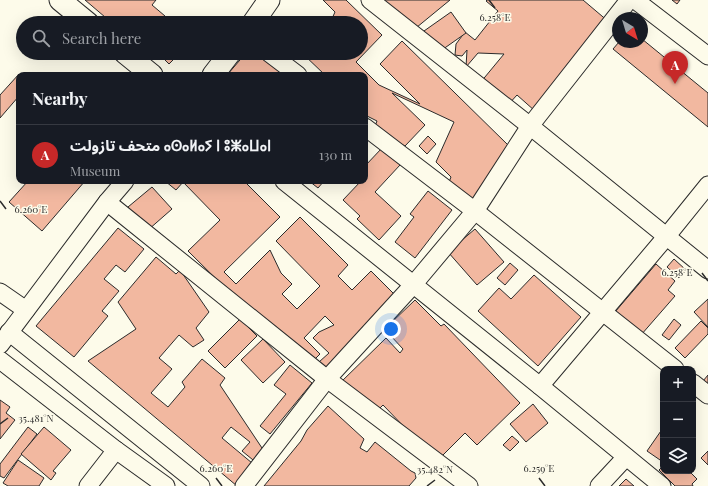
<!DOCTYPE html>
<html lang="en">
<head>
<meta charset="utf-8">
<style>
  :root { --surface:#171b24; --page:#20242c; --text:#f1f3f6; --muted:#9ea1a6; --line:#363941; --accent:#c62828 }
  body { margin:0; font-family:"Playfair Display","Noto Sans Arabic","Noto Sans Tifinagh",serif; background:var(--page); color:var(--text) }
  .controls { position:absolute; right:12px; bottom:12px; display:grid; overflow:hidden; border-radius:8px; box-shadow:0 4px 16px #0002 }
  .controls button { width:36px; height:36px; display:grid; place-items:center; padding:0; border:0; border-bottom:1px solid var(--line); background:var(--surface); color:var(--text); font:20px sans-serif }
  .compass { position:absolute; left:612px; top:12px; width:36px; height:36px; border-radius:50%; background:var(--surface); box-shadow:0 4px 16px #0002; rotate:142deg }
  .you { position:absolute; left:391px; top:329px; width:14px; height:14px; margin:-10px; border:3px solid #fff; border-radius:50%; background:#1a73e8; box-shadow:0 0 0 6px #1a73e833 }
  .badge { display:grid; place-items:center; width:26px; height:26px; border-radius:50%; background:var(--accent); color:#fff; font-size:13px; font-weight:700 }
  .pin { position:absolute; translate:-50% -33px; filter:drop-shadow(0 1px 2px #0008) }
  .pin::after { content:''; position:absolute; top:21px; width:14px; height:12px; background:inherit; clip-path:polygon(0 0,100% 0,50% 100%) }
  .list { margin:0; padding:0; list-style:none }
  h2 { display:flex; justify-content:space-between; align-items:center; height:52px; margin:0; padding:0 16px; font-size:17px }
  h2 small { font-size:13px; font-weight:400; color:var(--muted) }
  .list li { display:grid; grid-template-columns:26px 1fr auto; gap:12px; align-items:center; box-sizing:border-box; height:60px; padding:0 16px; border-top:1px solid var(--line) }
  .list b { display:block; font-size:15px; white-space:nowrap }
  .list p { margin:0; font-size:13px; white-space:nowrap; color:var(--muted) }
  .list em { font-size:13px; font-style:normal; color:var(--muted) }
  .icon { flex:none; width:22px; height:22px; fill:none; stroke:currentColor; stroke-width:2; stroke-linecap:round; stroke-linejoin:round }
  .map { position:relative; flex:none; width:708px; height:486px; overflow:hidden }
  .search { position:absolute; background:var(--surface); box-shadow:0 4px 16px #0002; left:16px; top:16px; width:352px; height:44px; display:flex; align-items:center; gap:10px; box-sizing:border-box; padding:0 14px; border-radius:22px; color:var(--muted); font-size:15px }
  .panel { position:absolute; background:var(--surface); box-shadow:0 4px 16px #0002; left:16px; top:72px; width:352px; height:112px; border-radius:8px }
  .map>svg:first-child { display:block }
</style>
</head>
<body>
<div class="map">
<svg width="708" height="486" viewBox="0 0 708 486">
  <rect width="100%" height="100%" fill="#fdfbea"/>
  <g fill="#f2b8a0" stroke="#2b2b2b">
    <path d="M85,0H156L152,5L165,16L159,23H112Z"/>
    <path d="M323,0H346L382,35L356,62L379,85L420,104L380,64L402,41L508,145L493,179L470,203L449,182L451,177L436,162L454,122L392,93L425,125L405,146L373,131L377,121L365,115V75H325L302,53L307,54L308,53H361V23H330L335,12Z"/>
    <path d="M384,0H450L411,32Z"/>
    <path d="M487,0H583L609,22L535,111L517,95L507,106L480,83L504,54L478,53L466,67L467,50L462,56L455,55L456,44L465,32L475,40L498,11L486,1Z"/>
    <path d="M672,0H680L677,4Z"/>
    <path d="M451,12L466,33L439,52L424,31Z"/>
    <path d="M642,39L708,93V127L613,49L619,42H642Z"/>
    <path d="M158,53H180L169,64Z"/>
    <path d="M246,53H261L286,75H227Z"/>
    <path d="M19,74L20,75L19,96L0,118V95Z"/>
    <path d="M428,136L436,144L427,154L419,146Z"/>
    <path d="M382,148L400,165L375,192L401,216L379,240L357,219L360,216L343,200L361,181H365L366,176L365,166Z"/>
    <path d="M28,181H85L42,231L9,202Z"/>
    <path d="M165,181H184L176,190Z"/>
    <path d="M182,181H244L280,217L224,272L236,284L270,250L281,273L292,284L282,294L297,309L320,286L276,241L300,217L348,265L338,276L352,290L371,271L397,297L326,368L319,362L329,353L313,338L319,332L334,325L325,316L304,338L320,354L306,368L188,251L220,220Z"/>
    <path d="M309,181H324L318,188Z"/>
    <path d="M152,187L172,209L148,230L128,207Z"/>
    <path d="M428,191L452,210L415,258L395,242L414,217L410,214Z"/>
    <path d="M118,228L144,249L125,272L116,265L104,279L119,291L102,311L108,316L74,357L36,326Z"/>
    <path d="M475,229L504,262L477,285L448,252Z"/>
    <path d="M156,257L176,274L180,270L209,312L196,328L204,340L193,347L179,335L159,358L172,369L151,393L168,407L185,387L182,382L202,359L225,378L220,385L266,454L258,464L242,451L250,442L231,427L222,438L258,468L237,486L88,361L136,329L118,302Z"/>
    <path d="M674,259L686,270L679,278L667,267Z"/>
    <path d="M510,263L518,270L505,285L497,278Z"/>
    <path d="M656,264L675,281L668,290L675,296L641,335L615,312Z"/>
    <path d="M534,275L581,317L538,366L478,311L499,288L511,299Z"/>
    <path d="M708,299V327L694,312Z"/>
    <path d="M415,300L441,326L444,324L520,403L477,445L465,433L437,461L383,405L372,416L340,383L386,338L400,353L403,349L390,335L397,329L391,323Z"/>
    <path d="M240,319L257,336L225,368L208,351Z"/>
    <path d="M674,319L681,325L669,340L662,335Z"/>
    <path d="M701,321L708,328V334L685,358L675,348Z"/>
    <path d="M263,339L285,362L263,383L241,360Z"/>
    <path d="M290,365L312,383L270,434L260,426L286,394L274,385Z"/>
    <path d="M708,375V386L703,381Z"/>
    <path d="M0,400L10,407L6,413L15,420L0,439Z"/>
    <path d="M533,404L548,423L526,442L510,424Z"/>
    <path d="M328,406L364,439L360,448L367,452L375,442L411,471L415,473L416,478L409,486H264L301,441L307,430Z"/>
    <path d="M28,427L37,434L4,478L0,476V464Z"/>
    <path d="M44,427L71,450L53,471L56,473L51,480L21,454Z"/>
    <path d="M663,428V462L647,451Z"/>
    <path d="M512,436L519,442L510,451L503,445Z"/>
    <path d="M708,451V465L701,458Z"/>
    <path d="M18,460L44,478L39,486H8L3,483Z"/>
    <path d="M663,466V471H689L697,479L692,484L693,486H675L659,470Z"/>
    <path d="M626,479L634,486H619Z"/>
  </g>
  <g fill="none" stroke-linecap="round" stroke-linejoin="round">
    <defs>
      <g id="minor">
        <path d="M370,0L530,126L708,270"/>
        <path d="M635,0L708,56"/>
        <path d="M269,53L298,75"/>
        <path d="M365,127L475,211L675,369"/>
        <path d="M284,181L540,386L662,486"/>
        <path d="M107,202L327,379L469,486"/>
        <path d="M0,292L26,310"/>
        <path d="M9,332L201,486"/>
        <path d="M0,345L107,202L125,181"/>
        <path d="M0,360L116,450L166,486"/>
        <path d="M693,383L708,395"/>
        <path d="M540,386L666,237L708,185"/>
        <path d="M88,486L116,450"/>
        <path d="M244,486L327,379L413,285L475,211L530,126L629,0"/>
        <path d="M599,486L626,457"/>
      </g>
      <g id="tertiary">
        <path d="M60,0L88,23"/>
        <path d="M253,23L269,0"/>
        <path d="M125,53L152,75"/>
        <path d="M213,75L230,53"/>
      </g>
    </defs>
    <use href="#minor" stroke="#2b2b2b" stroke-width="19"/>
    <use href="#tertiary" stroke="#2b2b2b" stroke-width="23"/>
    <use href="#minor" stroke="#fdfbea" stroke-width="17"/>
    <use href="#tertiary" stroke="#fdfbea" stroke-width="21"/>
  </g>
  <path fill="none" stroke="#2b2b2b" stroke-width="1.5" d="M489,0L495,8M0,201L6,209M702,273L708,281M0,424L8,418M216,478L222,486M539,478L545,486M427,486L435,480"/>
  <g font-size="10" text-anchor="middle" fill="#2b2b2b" stroke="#fdfbea" stroke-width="3" stroke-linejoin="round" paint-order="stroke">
    <text x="495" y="21">6.258°E</text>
    <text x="31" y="213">6.260°E</text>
    <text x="677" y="276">6.258°E</text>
    <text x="36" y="422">35.481°N</text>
    <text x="216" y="472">6.260°E</text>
    <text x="539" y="472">6.259°E</text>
    <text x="435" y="473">35.482°N</text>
  </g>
</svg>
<div class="controls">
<button>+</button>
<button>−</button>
<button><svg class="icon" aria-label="layers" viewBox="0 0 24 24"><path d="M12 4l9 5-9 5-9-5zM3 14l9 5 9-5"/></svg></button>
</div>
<svg class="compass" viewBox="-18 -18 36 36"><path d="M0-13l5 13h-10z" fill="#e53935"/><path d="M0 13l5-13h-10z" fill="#9ea1a6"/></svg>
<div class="you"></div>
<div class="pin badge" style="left:675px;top:84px">A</div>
<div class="search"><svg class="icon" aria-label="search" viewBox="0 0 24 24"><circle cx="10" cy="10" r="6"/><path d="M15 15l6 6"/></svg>Search here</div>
<section class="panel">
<h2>Nearby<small></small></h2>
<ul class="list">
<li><span class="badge">A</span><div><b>متحف تازولت ⴰⵙⴰⵍⴰⵢ ⵏ ⵓⵥⴰⵡⴰⵏ</b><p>Museum</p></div><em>130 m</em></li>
</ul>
</section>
</div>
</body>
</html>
